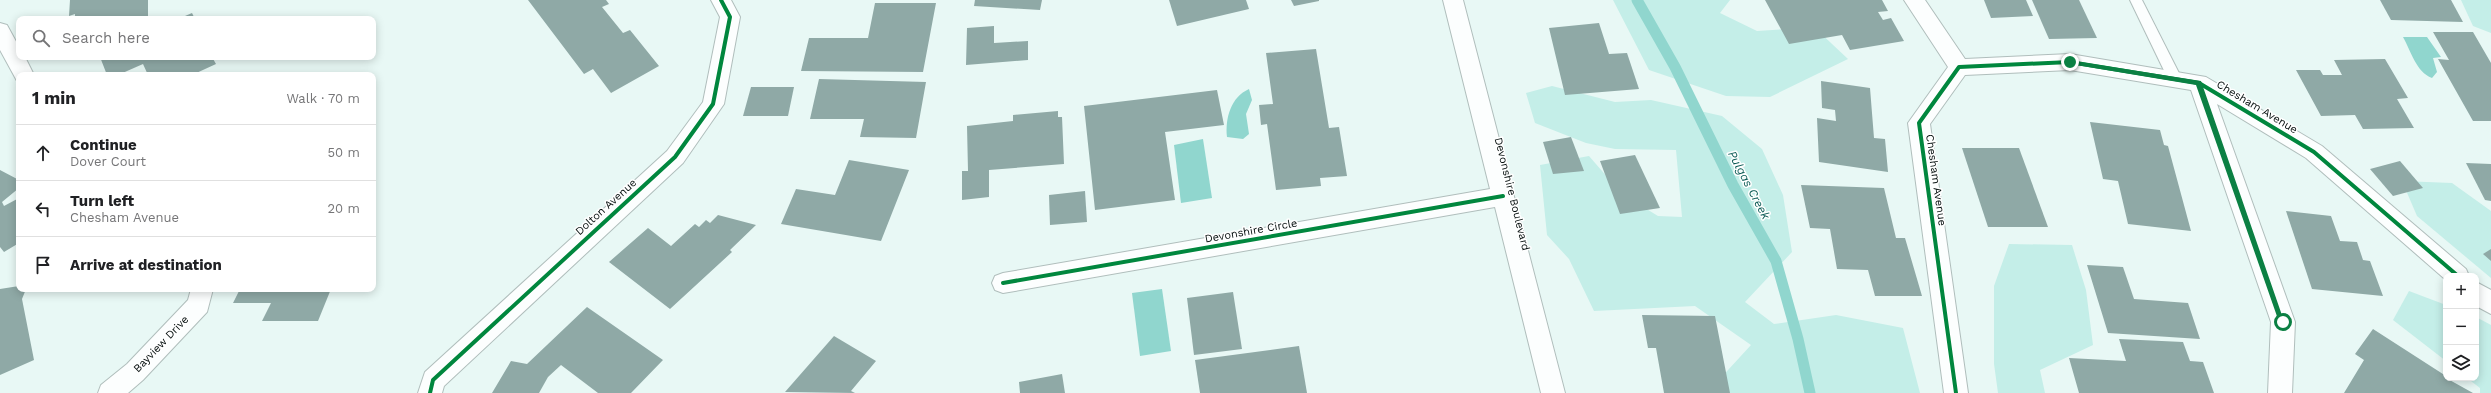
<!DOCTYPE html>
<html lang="en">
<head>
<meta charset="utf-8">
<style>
  :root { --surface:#fff; --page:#f2f2f2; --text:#202124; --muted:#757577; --line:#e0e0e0 }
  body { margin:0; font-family:"Work Sans",sans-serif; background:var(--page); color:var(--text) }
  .controls { position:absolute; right:12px; bottom:12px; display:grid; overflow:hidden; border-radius:8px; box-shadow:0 2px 10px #0003 }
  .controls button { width:36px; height:36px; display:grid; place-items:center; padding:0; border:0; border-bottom:1px solid var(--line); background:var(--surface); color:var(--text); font:20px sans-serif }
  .stop { position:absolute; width:12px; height:12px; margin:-9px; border:3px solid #0b8043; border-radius:50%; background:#fff }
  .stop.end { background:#0b8043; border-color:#fff; box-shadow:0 1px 4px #0008 }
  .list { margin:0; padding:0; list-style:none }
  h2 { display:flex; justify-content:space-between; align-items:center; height:52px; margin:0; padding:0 16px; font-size:17px }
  h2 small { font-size:13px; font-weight:400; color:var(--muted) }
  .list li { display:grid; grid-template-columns:26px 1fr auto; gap:12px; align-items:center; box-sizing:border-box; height:56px; padding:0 16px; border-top:1px solid var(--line) }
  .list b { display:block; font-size:15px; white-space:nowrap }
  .list p { margin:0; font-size:13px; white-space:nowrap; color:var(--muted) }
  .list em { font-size:13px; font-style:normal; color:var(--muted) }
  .icon { flex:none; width:22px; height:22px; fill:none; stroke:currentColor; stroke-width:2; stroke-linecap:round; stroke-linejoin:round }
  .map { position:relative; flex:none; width:2491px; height:393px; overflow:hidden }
  .search { position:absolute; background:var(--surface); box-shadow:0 2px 10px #0003; left:16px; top:16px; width:360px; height:44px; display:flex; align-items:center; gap:10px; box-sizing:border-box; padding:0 14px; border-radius:8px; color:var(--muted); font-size:15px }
  .panel { position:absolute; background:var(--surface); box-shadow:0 2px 10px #0003; left:16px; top:72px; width:360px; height:220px; border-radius:8px }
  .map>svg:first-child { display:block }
</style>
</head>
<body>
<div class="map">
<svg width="2491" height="393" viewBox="0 0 2491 393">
  <rect width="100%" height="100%" fill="#e8f8f5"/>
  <g fill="#c4eee8">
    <path d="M1613,0H1730L1720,13L1757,31L1814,27L1848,59L1770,97L1726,96L1649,70Z"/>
    <path d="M2461,0H2491V33L2473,26Z"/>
    <path d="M1552,86L1615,102L1651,100L1722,116L1762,149L1783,195L1792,252L1745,302L1774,324L1836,315L1903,328L1920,393H1730L1717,382L1751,345L1695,306L1594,311L1569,259L1547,235L1540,165L1589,156L1622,194L1658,216L1682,217L1676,150L1615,149L1586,143L1535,123L1526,93Z"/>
    <path d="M2402,181L2452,183L2491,211V278L2417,216Z"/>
    <path d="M2009,244L2072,245L2086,290L2093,345L2040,370L2045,393H1998L1994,364V286Z"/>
    <path d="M2409,291L2446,305V361L2393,320Z"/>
    <path d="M2476,317L2491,325V393H2480V388L2467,378H2476Z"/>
  </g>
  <g fill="#90d6ce">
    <path d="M2403,37H2427L2441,57L2433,58L2437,72L2432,78C2416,72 2411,51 2403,37Z"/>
    <path d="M1249,89L1252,100L1246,114L1249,134L1243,139L1227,137C1225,118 1231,97 1249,89Z"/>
    <path d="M1203,139L1212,198L1181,203L1174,145Z"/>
    <path d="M1162,289L1171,351L1140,356L1132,293Z"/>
  </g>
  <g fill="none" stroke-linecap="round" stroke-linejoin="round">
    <path stroke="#90d6ce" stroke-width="11" d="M1637,0L1675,67L1733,185L1776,261L1798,339L1810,393"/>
  </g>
  <g fill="#8fa9a6">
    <path d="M70,0H148V19H75V14L69,16Z"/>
    <path d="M528,0H606L609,4L602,7L623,33L630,30L659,66L611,93L593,69L584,74Z"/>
    <path d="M975,0H1042L1040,10L974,6Z"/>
    <path d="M1169,0H1246L1249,9L1177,26Z"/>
    <path d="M1291,0H1319V1L1294,6Z"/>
    <path d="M1765,0H1882L1888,11L1878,12L1883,20L1891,18L1904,41L1850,50L1842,35L1789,44Z"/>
    <path d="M1984,0H2026L2033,16L1991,18Z"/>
    <path d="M2032,0H2079L2097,38L2049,39Z"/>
    <path d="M2380,0H2451L2463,22L2391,20Z"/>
    <path d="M875,3H936L923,72L801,71L809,38H868Z"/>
    <path d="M192,13L195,19H178Z"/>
    <path d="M1599,23L1609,54L1627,53L1639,89L1565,95L1549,28Z"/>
    <path d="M994,26V43L1028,41V60L966,65L967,28Z"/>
    <path d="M2433,32H2473L2491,63V121H2473L2438,59L2449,60Z"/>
    <path d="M1316,49L1329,128L1339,127L1347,176L1320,178L1321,186L1276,190L1267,124L1261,125L1259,105L1273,104L1266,53Z"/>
    <path d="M100,57H212L216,64L192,75H148L143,64L118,75H107Z"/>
    <path d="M2385,59L2408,98L2397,99L2414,128L2363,129L2355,115L2321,116L2296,70H2320L2323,75H2342L2334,60Z"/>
    <path d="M819,79L926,82L916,138L860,137L864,119H810Z"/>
    <path d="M1821,81L1870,88L1874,138L1885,139L1888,172L1819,162L1817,118L1836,121L1835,110L1822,108Z"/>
    <path d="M751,87H794L788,116H743Z"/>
    <path d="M1217,90L1224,125L1165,132L1175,200L1095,210L1084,106Z"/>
    <path d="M1058,111V117H1062L1064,164L989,170V197L962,200V171H968L967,126L1013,121V115Z"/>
    <path d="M2090,122L2160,130L2164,145L2168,146L2191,231L2128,224L2118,181L2103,179Z"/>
    <path d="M1571,137L1584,171L1553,174L1543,142Z"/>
    <path d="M1962,148H2019L2048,227H1988Z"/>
    <path d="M1635,155L1660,208L1620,214L1600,161Z"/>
    <path d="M849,160L909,170L881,241L781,224L796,189L835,195Z"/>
    <path d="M2400,161L2423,188L2393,196L2370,169Z"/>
    <path d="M2466,163L2491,164V201L2485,200Z"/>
    <path d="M0,170L19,180V188L2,202L4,206L19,198V243L4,252L0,247Z"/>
    <path d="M1801,185L1884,188L1896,238H1905L1922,296H1875L1868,270L1837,269L1830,229L1810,228Z"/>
    <path d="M1085,191L1087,222L1050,225L1049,195Z"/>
    <path d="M2286,211L2331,216L2340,241L2357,242L2363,260L2370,261L2383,296L2312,289Z"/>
    <path d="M718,215L756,225L730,250L732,252L670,309L609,262L648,228L671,246L695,224L699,227L706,220L710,223Z"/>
    <path d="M2491,249V261L2483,254Z"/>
    <path d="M2087,265L2123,267L2134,299L2188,303L2200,339L2108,333Z"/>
    <path d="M19,286V289H26L22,299L34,360L0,375V289Z"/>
    <path d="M240,289H331L318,321H262L271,303H233Z"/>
    <path d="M1233,292L1242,349L1194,355L1187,298Z"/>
    <path d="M587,307L663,360L631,393H598L561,365L548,377L539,393H492L511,361L527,364Z"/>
    <path d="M1642,315L1715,316L1730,393H1664L1656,348H1648Z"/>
    <path d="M2373,329L2446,376V378L2473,393H2344L2364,360L2355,354Z"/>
    <path d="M834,336L876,361L851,391L855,393L785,392Z"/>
    <path d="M2119,339L2183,342L2190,361L2203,362L2214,393H2079L2069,358L2126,361Z"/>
    <path d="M1299,346L1307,393H1200L1195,360Z"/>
    <path d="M1062,374L1065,393H1020L1019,382Z"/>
  </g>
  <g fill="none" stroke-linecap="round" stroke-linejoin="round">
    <defs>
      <path id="service" d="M2130,0H2142L2182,79L2180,83H2170Z"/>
      <g id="minor">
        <path d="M711,0H731L740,17L724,104L683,163L444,386L442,393H418L425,372L667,151L703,102L720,17Z"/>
        <path d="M1443,0H1463L1565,393H1541L1495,207L1003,293L995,290L992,283L995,276L1003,273L1490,189Z"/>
        <path d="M1904,0H1925L1965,59L2070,54L2206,77L2322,146L2466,269L2469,276H2446V280L2306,158L2217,104L2295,322L2292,393H2268L2271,322L2191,90L2070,70L1965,75L1930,124L1968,393H1944L1908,123L1948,67Z"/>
        <path d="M0,23L7,25L19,47V57H25L34,75H19V82L17,81L0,50Z"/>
        <path d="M2476,282L2491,290V314L2476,306Z"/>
        <path d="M191,289H213L207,312L143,380L128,393H98L101,385L127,364L188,300Z"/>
      </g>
    </defs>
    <use href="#service" stroke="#b0bebc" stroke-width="2"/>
    <use href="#minor" stroke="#b0bebc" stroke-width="2"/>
    <use href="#service" fill="#fcfefe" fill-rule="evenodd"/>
    <use href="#minor" fill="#fcfefe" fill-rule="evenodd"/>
    <defs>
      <g id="cycleway">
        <path d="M1003,283L1503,196"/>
        <path d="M430,393L433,380L675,157L713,104L730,17L721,0"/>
        <path d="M1956,393L1919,123L1959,67L2070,62L2199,83L2314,152L2458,276"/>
      </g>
    </defs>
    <use href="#cycleway" stroke="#fff" stroke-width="6"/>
    <use href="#cycleway" stroke="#00873e" stroke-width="4"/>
  </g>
  <path fill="#0b8043" d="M2068,60L2201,81L2285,324L2279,322L2196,85L2070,64Z"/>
  <g text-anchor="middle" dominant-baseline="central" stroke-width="3" stroke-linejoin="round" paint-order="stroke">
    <g font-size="11" fill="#040e0d" stroke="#fff">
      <text transform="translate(2257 107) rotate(31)">Chesham Avenue</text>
      <text transform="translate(1936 180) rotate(82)">Chesham Avenue</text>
      <text transform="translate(1512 194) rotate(76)">Devonshire Boulevard</text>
      <text transform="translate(606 207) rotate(-42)">Dolton Avenue</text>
      <text transform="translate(1251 231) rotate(-10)">Devonshire Circle</text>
      <text transform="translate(161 344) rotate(-46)">Bayview Drive</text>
    </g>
    <g font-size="12" font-style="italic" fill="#0b5b55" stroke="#fff">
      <text transform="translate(1749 185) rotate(62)">Pulgas Creek</text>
    </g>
  </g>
</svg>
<div class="controls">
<button>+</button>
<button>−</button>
<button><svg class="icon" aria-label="layers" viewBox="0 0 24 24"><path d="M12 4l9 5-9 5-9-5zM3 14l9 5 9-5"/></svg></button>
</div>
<div class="stop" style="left:2283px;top:322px"></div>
<div class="stop end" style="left:2070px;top:62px"></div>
<div class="search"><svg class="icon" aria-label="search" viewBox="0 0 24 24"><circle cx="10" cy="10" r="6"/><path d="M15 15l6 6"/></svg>Search here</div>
<section class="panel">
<h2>1 min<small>Walk · 70 m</small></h2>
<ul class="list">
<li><svg class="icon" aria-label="ahead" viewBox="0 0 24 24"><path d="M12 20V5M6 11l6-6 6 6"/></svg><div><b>Continue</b><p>Dover Court</p></div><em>50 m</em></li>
<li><svg class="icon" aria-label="left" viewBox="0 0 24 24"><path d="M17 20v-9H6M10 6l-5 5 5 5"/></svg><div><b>Turn left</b><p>Chesham Avenue</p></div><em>20 m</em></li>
<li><svg class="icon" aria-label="arrive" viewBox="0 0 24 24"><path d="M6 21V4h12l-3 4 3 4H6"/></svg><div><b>Arrive at destination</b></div></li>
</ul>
</section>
</div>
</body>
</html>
